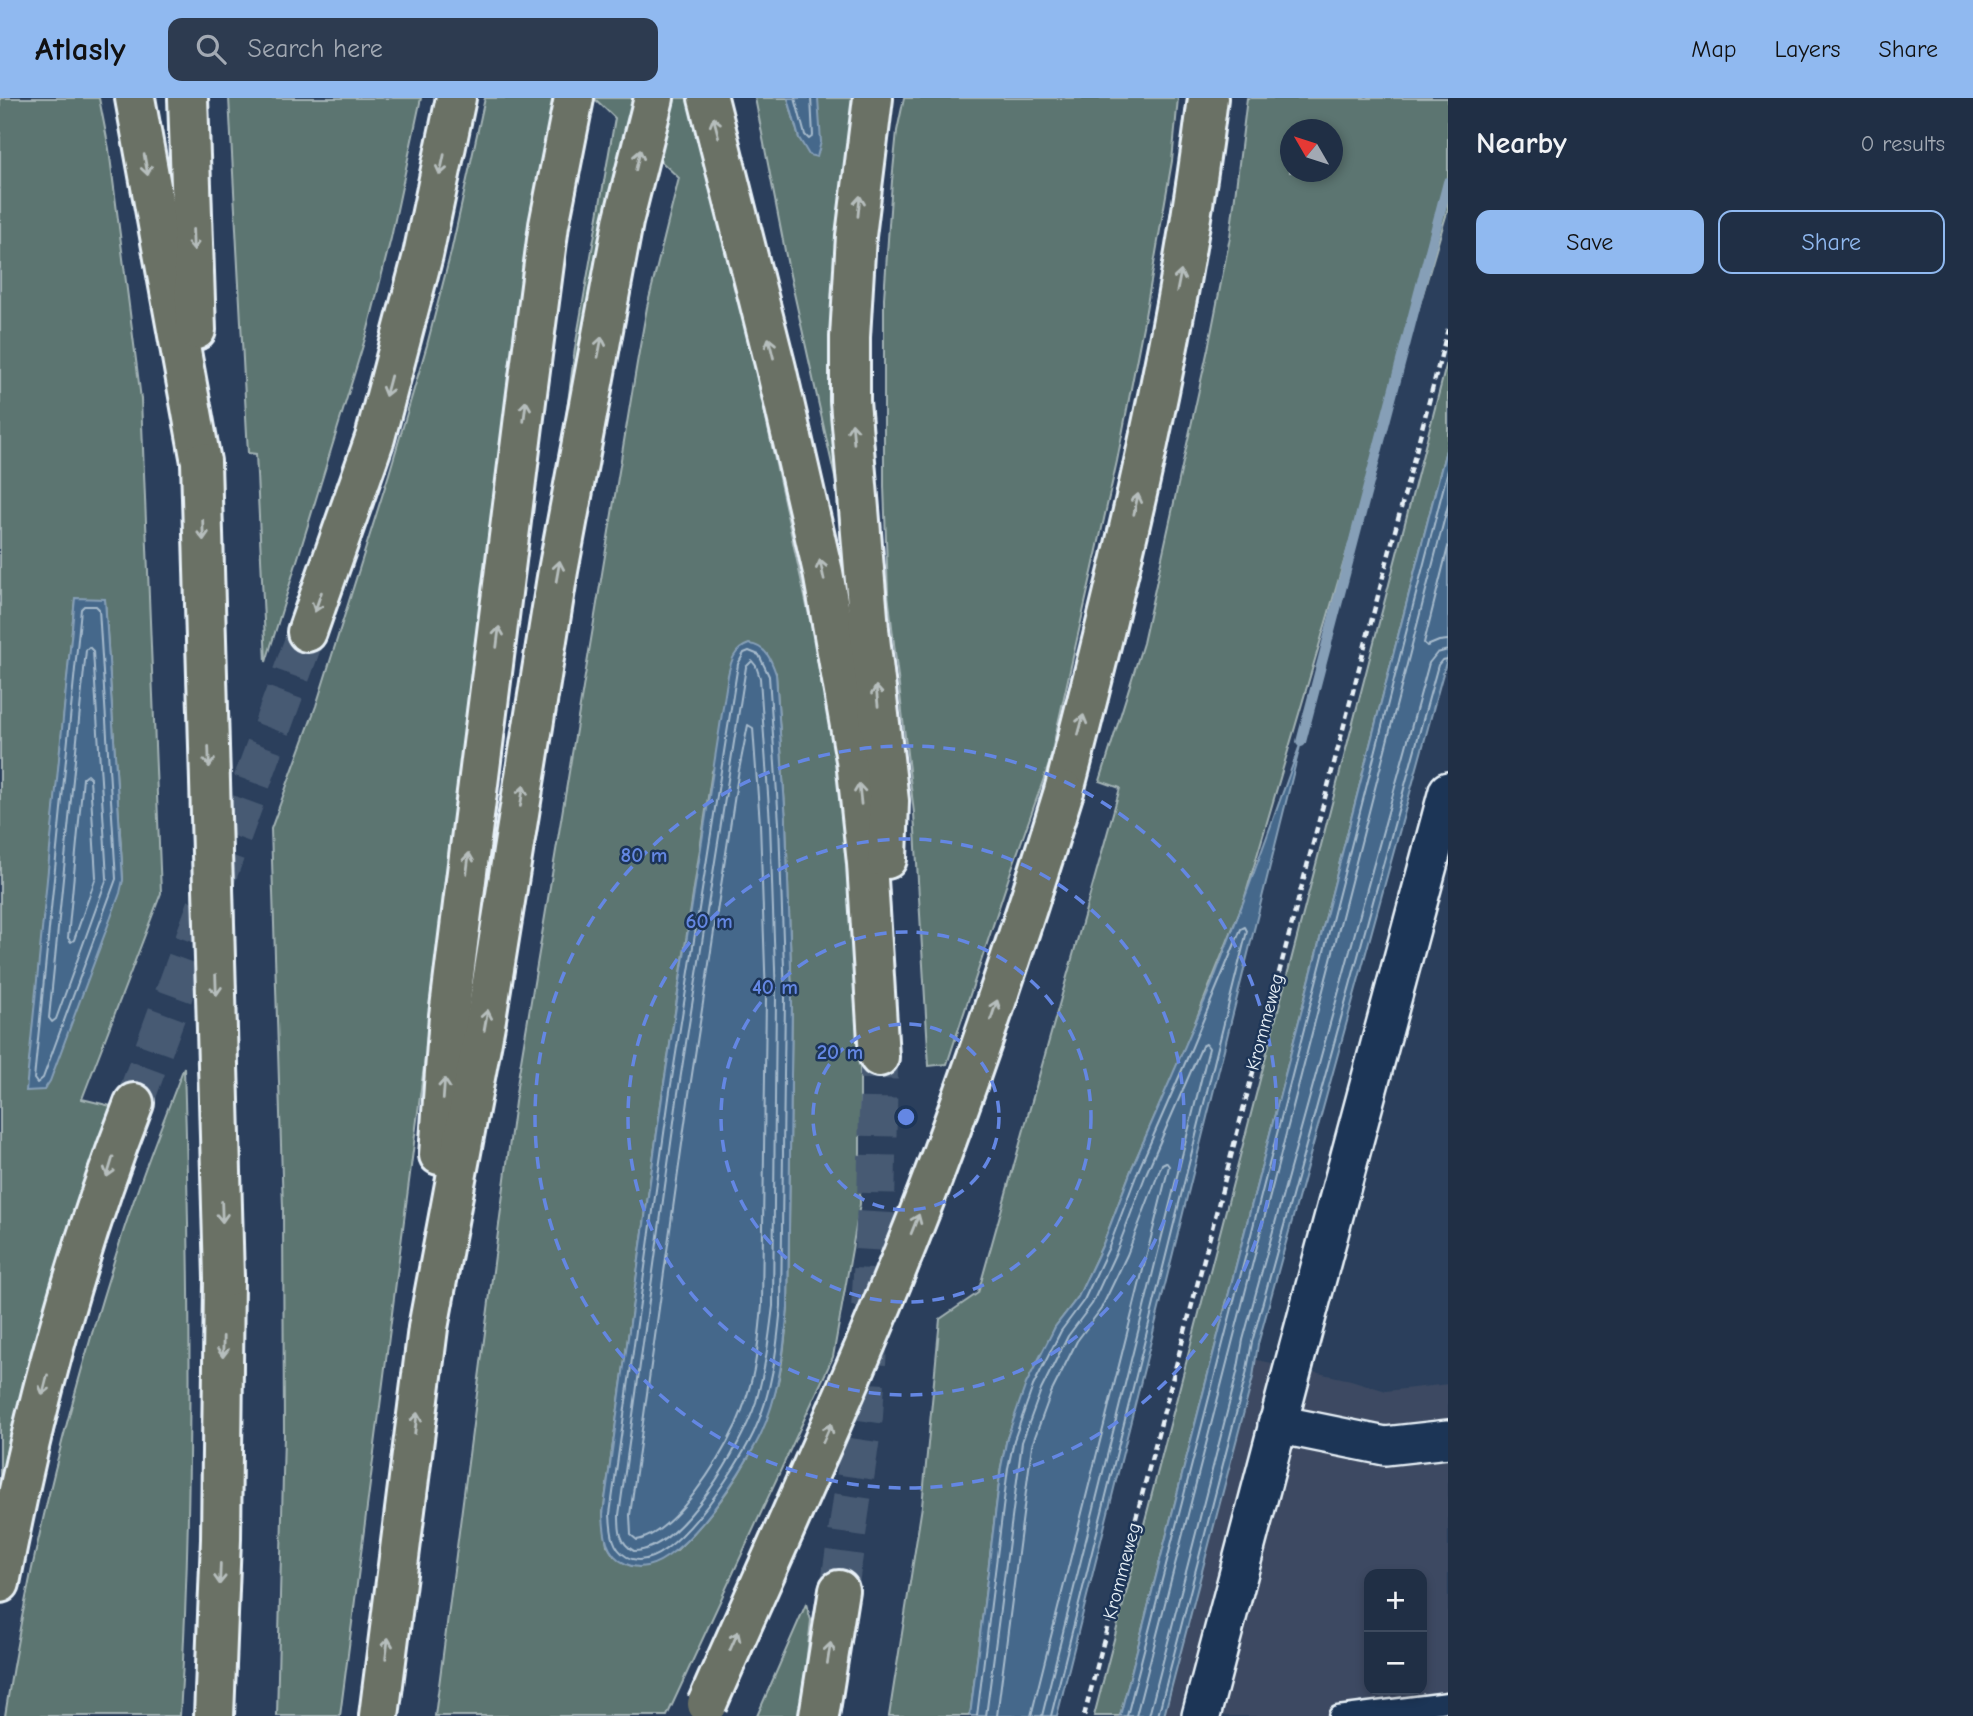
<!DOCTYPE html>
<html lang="en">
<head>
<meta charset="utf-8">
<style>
  :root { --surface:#202f45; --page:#2d3b50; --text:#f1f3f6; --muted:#a2a9b3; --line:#3d4a5e; --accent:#90b9f0 }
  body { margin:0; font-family:"Comic Neue",sans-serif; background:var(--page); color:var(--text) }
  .controls { position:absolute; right:21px; bottom:21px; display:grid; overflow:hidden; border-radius:14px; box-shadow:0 4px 10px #0003 }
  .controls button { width:63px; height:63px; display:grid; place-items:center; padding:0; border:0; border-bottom:2px solid var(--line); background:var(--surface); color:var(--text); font:35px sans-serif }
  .compass { position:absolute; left:1280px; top:21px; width:63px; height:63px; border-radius:50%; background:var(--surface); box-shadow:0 4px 10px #0003; rotate:309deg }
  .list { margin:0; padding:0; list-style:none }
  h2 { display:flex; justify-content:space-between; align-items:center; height:91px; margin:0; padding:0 28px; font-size:30px }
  h2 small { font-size:23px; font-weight:400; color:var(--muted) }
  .actions { display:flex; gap:14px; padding:21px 28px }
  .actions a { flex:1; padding:16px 0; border:2px solid var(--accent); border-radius:14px; text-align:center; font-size:24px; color:var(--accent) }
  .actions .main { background:var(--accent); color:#111 }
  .icon { flex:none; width:38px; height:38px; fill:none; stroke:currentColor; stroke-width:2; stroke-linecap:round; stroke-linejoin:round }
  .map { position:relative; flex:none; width:1448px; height:1618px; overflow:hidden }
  header { display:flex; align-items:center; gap:42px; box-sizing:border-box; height:98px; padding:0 35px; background:var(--accent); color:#111 }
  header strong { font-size:33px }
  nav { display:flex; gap:38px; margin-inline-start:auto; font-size:24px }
  .search { width:490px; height:63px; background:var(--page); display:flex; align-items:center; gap:18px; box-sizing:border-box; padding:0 24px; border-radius:14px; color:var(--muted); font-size:26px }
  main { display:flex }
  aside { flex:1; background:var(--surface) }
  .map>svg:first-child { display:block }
</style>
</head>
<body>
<header>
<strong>Atlasly</strong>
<div class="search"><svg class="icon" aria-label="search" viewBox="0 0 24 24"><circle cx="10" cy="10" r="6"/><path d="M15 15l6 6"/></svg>Search here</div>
<nav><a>Map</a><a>Layers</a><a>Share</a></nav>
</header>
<main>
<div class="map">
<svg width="1448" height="1618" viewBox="0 0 1448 1618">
  <rect width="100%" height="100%" fill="#2b3f5c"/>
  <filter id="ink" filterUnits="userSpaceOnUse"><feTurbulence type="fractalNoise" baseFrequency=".0143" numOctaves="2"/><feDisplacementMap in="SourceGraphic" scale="14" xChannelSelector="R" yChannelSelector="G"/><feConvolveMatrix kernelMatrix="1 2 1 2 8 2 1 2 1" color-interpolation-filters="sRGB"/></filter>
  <g filter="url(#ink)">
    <path fill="#3c4a62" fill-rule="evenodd" d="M1253,1261L1351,1282L1386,1293L1448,1286V1618H1148ZM1369,1476H1422V1592H1369Z"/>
    <g fill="#5b7471" stroke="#a2b2b4" stroke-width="2" fill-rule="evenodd">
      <path d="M0,0H99L109,51L141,301L161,795L82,1001L115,1009L32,1250L0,1389ZM75,501L105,502L123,782L27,993Z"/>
      <path d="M229,0H421L391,140L368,231L266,564L256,356L248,355Z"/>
      <path d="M485,0H564L484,534L422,983L340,1618H277L284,1337L283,1110L271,731L316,608L389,376L427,247L451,154Z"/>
      <path d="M594,0H700L735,179L817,554L835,659L852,780L860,915V1106L833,1259L667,1618H435L518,981L637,265L647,209L679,80L637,41L544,490L575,250L615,20ZM776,576L786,724L792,900L788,1209C786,1234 784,1260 778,1284C762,1348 723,1408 676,1453L614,1458L607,1447L603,1416L663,992L712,673Z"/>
      <path d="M755,0H788L799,40L818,21V0H853C834,126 838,252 842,378L838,393L788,168Z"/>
      <path d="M904,0H1178L1172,63L1145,218L1117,363L1049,666L1012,770L947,966L929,968L914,715L888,495L884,388V200L892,83L897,33Z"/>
      <path d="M1247,0H1448V111L1244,802L1183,954L1132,1070L1103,1146L1078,1199L1055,1229L1017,1314L1007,1340L1001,1369L970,1618H889L922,1408L940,1221L978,1195L1120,690L1100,683L1143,545L1208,251L1230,139ZM1290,32H1332V74H1290Z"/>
      <path d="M1448,260V344L1120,1618H1094Z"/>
      <path d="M184,969C191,1185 193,1402 180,1618H5C29,1457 71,1298 120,1144C138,1085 162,1027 184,969Z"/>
      <path d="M806,1506L811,1522L802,1601L798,1618H757Z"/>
    </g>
    <g fill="#44688b" stroke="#869fb7" stroke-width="2">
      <path d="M788,0H818L821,44L817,59L809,57L799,40Z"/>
      <path d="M1448,344V557L1258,1246L1253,1279L1164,1618H1120Z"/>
      <path d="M75,500L105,501L123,782L120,795L50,983L44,992L26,993Z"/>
      <path d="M749,546C766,548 771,561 776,576L786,724L792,900L788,1209C784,1253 779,1298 760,1338C743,1372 672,1489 626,1466C605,1457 604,1436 603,1416L663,992L728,577C731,563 734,551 749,546Z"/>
      <path d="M1301,644L1057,1618H970L1001,1369L1007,1340L1026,1286L1055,1229L1078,1199L1103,1146L1132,1070L1211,888L1244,802Z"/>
    </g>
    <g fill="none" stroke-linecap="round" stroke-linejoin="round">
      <g stroke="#a6bacc" stroke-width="2">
        <path d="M795,0L805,37L809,41L813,38L811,0"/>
        <path d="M1448,449L1424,545L1427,548L1439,543L1448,542"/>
        <path d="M84,508H96L99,511L116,781L43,980L37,985L34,981L81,511Z"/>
        <path d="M89,549L93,553L107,780L56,921L52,924L49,920L86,552Z"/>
        <path d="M749,553L759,557L769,578L779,725L785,900L781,1208C777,1251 772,1295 754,1334C740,1364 668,1482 627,1459C611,1450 611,1432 610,1416L670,993L738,566L744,555Z"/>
        <path d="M752,563L756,568L760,580L770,725L776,900L773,1208C769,1241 765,1272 756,1304C743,1345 682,1453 634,1453C619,1445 619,1432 619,1417L678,995L746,569Z"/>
        <path d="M748,627L753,630L760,726L766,900L762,1207C760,1230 758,1254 753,1276C749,1293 743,1311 736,1327C720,1361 675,1435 637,1442L631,1437L630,1417L689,996L738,677Z"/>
        <path d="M87,677L90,680L96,779L74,842L71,844L68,840L83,680Z"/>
        <path d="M977,1618L1008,1370L1014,1342L1033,1288L1061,1233L1084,1202L1109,1149L1138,1073L1189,956L1241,831L1245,829L1247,833L1051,1618"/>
        <path d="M986,1618L1022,1344L1041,1292L1068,1238L1092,1206L1117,1152L1146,1076L1202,948L1206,946L1209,950L1042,1618"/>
        <path d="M997,1618L1032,1347L1051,1295L1077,1243L1101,1211L1127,1157L1162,1066L1166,1064L1169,1068L1031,1618"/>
        <path d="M1127,1618L1448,372"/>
        <path d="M1136,1618L1448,407"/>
        <path d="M1149,1618L1237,1275L1243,1242L1429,565L1437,555L1448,552"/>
        <path d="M1158,1618L1246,1277L1252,1244L1438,567L1442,562L1448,561"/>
      </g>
      <path stroke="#869fb7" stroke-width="10" d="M1301,644L1448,84"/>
      <g stroke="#475a73" stroke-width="38" stroke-dasharray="38 19" stroke-linecap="butt">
        <path d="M134,1005L307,534"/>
        <path d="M839,1492L864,1318L876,1107L879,970"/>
      </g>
      <defs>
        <path id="service" d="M1338,1618L1448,1604"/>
        <g id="minor">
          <path d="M1277,1326L1385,1348L1448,1341"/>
          <path d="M1201,1618C1281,1309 1366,1002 1448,693"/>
        </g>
        <g id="motorway">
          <path d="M135,0L201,364"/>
          <path d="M188,0L196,232"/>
          <path d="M708,0L776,270L823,474L856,662L867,765L879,959"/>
          <path d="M873,0L856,138L850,239V303L869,531L889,703L887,761"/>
          <path d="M307,534L375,340L423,157L456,0"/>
          <path d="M1064,693C1123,465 1179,235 1208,0"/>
          <path d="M439,1057L449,918L527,295L549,127L574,0"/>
          <path d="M0,1485C31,1322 74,1159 134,1005"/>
          <path d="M214,1618L221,1441L224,1180"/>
          <path d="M379,1618L428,1230L486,921L558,473L623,124L654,0"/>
          <path d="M819,1618L839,1492"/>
        </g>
      </defs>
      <use href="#service" stroke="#e8f1f8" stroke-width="23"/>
      <use href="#minor" stroke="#e8f1f8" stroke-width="42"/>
      <use href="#motorway" stroke="#e8f1f8" stroke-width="44"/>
      <path stroke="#e8f1f8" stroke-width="4.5" stroke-dasharray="7 5" stroke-linecap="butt" d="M1084,1618L1448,231"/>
      <use href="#service" stroke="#1d3557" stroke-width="18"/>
      <use href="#minor" stroke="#1d3557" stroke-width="37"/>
      <use href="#motorway" stroke="#6b7165" stroke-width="38"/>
      <defs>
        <g id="motorway-bridge">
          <path d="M201,364L224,1180"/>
          <path d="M707,1606C769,1465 834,1325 892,1183C958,1023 1013,859 1064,693"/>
        </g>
      </defs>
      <use href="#motorway-bridge" stroke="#e8f1f8" stroke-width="44" stroke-linecap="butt"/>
      <use href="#motorway-bridge" stroke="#6b7165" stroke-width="38"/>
    </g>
    <defs><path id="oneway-shaft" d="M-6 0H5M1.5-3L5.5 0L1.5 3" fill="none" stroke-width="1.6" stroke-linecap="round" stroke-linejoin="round" transform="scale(1.75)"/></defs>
    <g stroke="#b6bebd">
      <use href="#oneway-shaft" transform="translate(716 29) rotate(-105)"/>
      <use href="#oneway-shaft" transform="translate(638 62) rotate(-77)"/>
      <use href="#oneway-shaft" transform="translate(146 67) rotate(80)"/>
      <use href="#oneway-shaft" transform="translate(442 67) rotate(102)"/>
      <use href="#oneway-shaft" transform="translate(859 108) rotate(-84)"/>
      <use href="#oneway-shaft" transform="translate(193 142) rotate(88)"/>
      <use href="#oneway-shaft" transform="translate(1179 183) rotate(-79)"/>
      <use href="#oneway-shaft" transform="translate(600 249) rotate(-79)"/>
      <use href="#oneway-shaft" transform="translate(771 250) rotate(-104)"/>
      <use href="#oneway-shaft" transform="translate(388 288) rotate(105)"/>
      <use href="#oneway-shaft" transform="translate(525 313) rotate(-83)"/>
      <use href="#oneway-shaft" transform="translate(853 335) rotate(-95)"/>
      <use href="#oneway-shaft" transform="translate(1136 406) rotate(-78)"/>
      <use href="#oneway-shaft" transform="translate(203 432) rotate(88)"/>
      <use href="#oneway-shaft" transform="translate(822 472) rotate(-102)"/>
      <use href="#oneway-shaft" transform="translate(558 473) rotate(-80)"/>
      <use href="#oneway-shaft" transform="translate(318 504) rotate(109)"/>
      <use href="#oneway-shaft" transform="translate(498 539) rotate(-83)"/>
      <use href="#oneway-shaft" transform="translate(877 598) rotate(-96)"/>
      <use href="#oneway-shaft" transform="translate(1081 627) rotate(-75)"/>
      <use href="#oneway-shaft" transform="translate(209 659) rotate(88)"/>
      <use href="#oneway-shaft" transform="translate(860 696) rotate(-96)"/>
      <use href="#oneway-shaft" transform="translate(522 698) rotate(-81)"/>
      <use href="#oneway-shaft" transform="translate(468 765) rotate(-83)"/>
      <use href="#oneway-shaft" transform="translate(216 887) rotate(88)"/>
      <use href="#oneway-shaft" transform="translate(994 912) rotate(-71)"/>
      <use href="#oneway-shaft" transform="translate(486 922) rotate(-80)"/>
      <use href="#oneway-shaft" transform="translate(444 991) rotate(-86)"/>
      <use href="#oneway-shaft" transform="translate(110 1069) rotate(107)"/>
      <use href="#oneway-shaft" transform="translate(222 1114) rotate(88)"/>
      <use href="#oneway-shaft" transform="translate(915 1126) rotate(-68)"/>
      <use href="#oneway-shaft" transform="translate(223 1249) rotate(91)"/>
      <use href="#oneway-shaft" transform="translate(45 1287) rotate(104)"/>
      <use href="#oneway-shaft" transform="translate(416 1325) rotate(-83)"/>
      <use href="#oneway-shaft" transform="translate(827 1335) rotate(-66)"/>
      <use href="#oneway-shaft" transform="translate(220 1476) rotate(92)"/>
      <use href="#oneway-shaft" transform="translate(734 1543) rotate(-66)"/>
      <use href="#oneway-shaft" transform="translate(387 1550) rotate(-83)"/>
      <use href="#oneway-shaft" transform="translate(829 1555) rotate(-81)"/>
    </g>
  </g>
  <g fill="none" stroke="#6487e3" stroke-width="3.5" stroke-dasharray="12 9">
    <circle cx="906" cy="1019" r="93"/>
    <circle cx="906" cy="1019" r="185"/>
    <circle cx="906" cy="1019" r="278"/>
    <circle cx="906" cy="1019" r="371"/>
  </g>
  <g text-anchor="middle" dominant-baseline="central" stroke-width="5" stroke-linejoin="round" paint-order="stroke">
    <g font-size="19" fill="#e8f1f8" stroke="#1d3557">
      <text transform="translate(1265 924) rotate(-75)">Krommeweg</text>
      <text transform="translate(1122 1473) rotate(-75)">Krommeweg</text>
    </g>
  </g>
  <circle cx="906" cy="1019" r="10" fill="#6487e3" stroke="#1d3557" stroke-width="3.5"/>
  <g font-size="21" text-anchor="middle" font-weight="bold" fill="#6487e3" stroke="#1d3557" stroke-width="5" stroke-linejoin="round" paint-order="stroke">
    <text x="644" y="764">80 m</text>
    <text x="709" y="830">60 m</text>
    <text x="775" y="896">40 m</text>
    <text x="840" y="961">20 m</text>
  </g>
</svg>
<div class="controls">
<button>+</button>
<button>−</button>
</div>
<svg class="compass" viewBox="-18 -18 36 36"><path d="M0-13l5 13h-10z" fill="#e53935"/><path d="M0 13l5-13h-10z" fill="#a2a9b3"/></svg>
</div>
<aside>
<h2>Nearby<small>0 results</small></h2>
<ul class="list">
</ul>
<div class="actions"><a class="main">Save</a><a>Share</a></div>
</aside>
</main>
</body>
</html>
